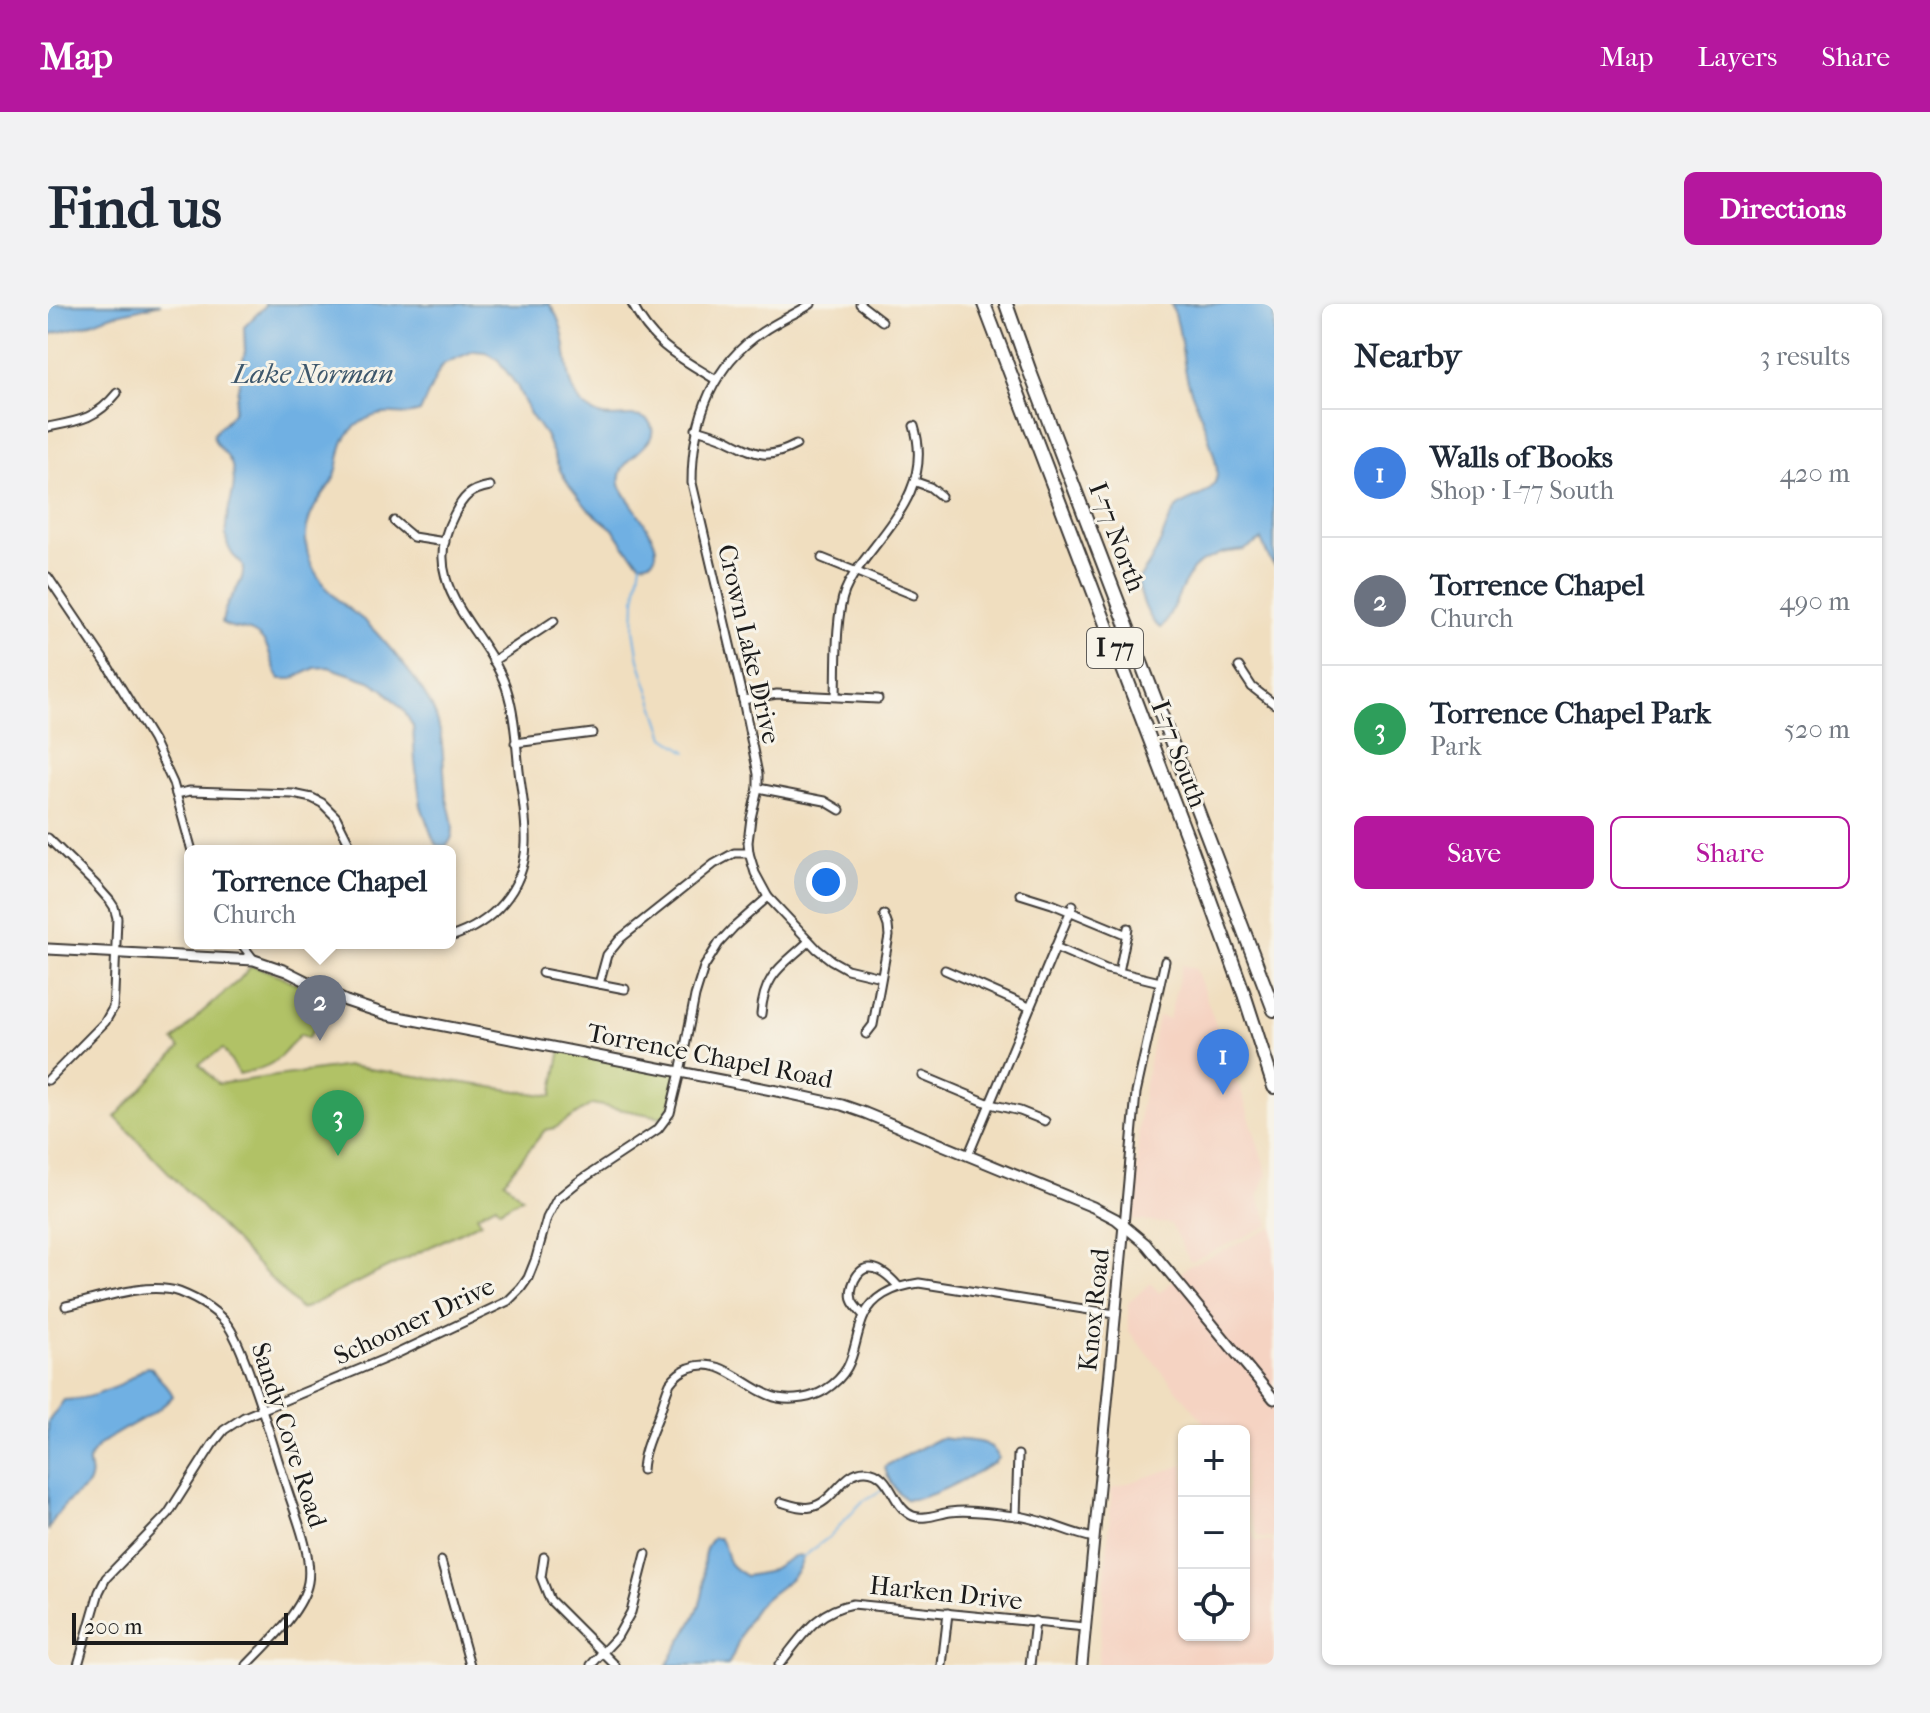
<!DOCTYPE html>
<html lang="en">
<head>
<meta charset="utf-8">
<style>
  :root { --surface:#fff; --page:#f2f2f3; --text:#1f2937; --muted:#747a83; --line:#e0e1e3; --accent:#b5179e }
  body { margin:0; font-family:"IM FELL French Canon",serif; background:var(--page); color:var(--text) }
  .controls { position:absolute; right:24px; bottom:24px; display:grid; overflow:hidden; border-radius:12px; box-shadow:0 2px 6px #0004 }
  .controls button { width:72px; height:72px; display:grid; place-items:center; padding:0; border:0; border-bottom:2px solid var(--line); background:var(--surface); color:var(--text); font:40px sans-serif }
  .scale { position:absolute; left:24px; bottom:20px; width:216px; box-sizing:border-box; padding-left:8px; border:4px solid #1c1c1c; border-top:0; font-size:22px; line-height:28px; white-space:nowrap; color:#1c1c1c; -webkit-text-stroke:6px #f7f3e8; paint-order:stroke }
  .you { position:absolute; left:778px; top:578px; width:28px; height:28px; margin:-20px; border:6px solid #fff; border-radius:50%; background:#1a73e8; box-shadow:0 0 0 12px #1a73e833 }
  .badge { display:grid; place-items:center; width:52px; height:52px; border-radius:50%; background:var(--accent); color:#fff; font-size:26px; font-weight:700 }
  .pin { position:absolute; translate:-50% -66px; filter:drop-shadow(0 2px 4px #0008) }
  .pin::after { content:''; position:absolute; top:42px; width:28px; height:24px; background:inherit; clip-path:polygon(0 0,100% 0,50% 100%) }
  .popup { position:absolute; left:136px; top:541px; width:272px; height:104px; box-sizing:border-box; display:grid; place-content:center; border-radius:12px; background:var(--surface); filter:drop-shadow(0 2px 6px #0005); font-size:26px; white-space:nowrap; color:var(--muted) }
  .popup b { font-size:30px; color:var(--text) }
  .popup::after { content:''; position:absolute; left:50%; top:100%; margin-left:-16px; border:16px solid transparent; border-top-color:var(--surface) }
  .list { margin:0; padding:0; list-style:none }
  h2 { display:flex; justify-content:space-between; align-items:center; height:104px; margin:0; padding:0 32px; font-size:34px }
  h2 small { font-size:26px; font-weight:400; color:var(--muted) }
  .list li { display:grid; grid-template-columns:52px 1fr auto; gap:24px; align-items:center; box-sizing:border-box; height:128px; padding:0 32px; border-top:2px solid var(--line) }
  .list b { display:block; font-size:30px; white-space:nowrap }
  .list p { margin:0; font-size:26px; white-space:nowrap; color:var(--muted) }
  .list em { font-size:26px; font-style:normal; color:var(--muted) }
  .actions { display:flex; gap:16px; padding:24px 32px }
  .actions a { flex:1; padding:18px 0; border:2px solid var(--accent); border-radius:12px; text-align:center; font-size:28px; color:var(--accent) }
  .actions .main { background:var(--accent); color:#fff }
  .icon { flex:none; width:44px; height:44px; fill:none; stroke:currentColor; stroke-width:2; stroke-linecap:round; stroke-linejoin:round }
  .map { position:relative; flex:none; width:1226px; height:1361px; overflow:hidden; border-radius:12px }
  header { display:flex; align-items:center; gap:48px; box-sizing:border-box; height:112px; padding:0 40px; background:var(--accent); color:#fff }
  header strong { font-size:38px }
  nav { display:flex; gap:44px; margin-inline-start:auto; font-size:28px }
  .intro { display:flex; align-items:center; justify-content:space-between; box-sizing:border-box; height:192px; padding:0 48px }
  h1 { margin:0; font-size:56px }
  .button { padding:20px 36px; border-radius:12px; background:var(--accent); color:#fff; font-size:28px; font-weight:700 }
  main { display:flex; gap:48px; padding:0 48px }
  aside { flex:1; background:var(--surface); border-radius:12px; box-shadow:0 2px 6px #0004 }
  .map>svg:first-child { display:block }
</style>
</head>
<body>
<header>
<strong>Map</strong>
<nav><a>Map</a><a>Layers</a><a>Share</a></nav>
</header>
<div class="intro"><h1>Find us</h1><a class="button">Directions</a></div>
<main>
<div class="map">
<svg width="1226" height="1361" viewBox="0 0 1226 1361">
  <rect width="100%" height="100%" fill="#f7f3e8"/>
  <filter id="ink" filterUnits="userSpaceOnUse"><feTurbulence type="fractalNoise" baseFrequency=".0125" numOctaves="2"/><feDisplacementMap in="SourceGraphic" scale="16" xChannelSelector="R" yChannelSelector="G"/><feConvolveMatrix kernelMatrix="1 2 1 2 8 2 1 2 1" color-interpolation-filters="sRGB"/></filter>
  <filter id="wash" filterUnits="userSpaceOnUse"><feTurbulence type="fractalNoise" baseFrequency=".006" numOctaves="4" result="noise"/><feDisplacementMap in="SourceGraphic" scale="32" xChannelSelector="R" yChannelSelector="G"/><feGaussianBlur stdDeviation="1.8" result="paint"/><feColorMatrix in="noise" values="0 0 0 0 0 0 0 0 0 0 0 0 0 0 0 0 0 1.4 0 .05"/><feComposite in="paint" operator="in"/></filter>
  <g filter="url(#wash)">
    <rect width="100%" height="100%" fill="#f0debf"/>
    <g fill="#f5d3c2">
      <path d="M1134,661L1148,665L1179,752L1173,755V763L1192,783L1219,870L1210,892L1222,921L1142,958L1123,920L1085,916L1092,806L1110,712L1121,715Z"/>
      <path d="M1226,923V1235L1210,1233L1196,1197V1127H1163L1080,1026V999L1103,979L1111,989L1139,963Z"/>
      <path d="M1136,1161V1331H1196V1207L1207,1237L1226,1238V1361H1050L1064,1184Z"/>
    </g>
    <path fill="#b1c266" stroke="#666f41" stroke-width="2" d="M203,662C232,668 257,685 283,699L260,734L252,730C230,757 226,763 191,770L175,745L151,760L170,780L301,762L504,792L513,745L632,768L619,814L544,800L507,824L497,826L456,877L474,893L452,906L448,901L429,911L433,918L253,1006L67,813L132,744L126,737L153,709L191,676Z"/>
    <g fill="#6fb0e3" stroke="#466680" stroke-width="2">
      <path d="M0,0H113L61,12L38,21L0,31Z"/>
      <path d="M217,0H501C525,29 512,72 533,99C537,104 547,110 554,112C567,116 600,104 604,124C609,144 567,154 572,180C574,194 636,256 593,259L578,244L566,226L540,205L521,181L513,168L497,131L482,110L469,82L450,56L437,48L426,47L397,59L392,64L372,108C358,113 350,109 336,110C321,111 304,122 297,135C290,148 292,164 285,176C274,193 264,202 259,223C253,254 273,283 296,301C304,308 313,313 320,320C342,343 364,369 380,396C398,425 394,459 398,491C401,507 412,530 398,542L389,541L385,535L373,502L367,458L365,422L356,407L336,386L322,377L280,363L267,364L244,375H232C221,359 224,339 206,329C196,323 183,326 174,319C175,313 176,307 179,301C183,291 195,280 195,268C196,257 187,256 183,248C180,243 178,235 178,230C176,205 191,188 184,162C181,149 167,144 165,131C171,121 181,117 186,106L197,47L196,23L216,3Z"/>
      <path d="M1123,0H1226V261L1222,256L1213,236L1196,246L1174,249L1153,258L1145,265L1135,282L1117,320L1113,324C1100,318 1092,291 1090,276C1099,264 1106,252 1112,239C1117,227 1120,215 1128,205C1138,193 1159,195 1167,178C1172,168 1166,152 1163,142C1158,120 1147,100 1140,78C1133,52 1134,25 1123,0Z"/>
      <path d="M99,1063L104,1064C110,1076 120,1080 125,1092C106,1114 75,1122 52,1141C30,1160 49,1164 40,1180C36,1187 27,1191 22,1196C12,1205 5,1215 0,1227V1118L16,1096C38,1095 58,1089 78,1077C85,1072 91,1067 99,1063Z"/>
      <path d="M894,1134C911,1138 945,1132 950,1154L946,1159C925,1170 878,1199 857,1195C848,1188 838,1173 837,1162L890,1135Z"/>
      <path d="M665,1234H671C685,1253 670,1256 698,1272L719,1268L746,1252L755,1253C751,1277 722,1286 708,1304C694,1321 691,1342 680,1361H619C630,1339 651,1313 655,1288C658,1270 650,1248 665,1234Z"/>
    </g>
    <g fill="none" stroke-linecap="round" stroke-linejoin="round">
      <g stroke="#6fb0e3" stroke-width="2">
        <path d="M593,259L587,296L586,325L591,356L617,433L639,448"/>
        <path d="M754,1254L781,1233L815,1197L837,1184"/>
      </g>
    </g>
  </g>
  <g filter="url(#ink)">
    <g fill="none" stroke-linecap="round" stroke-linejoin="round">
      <defs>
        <g id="minor">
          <path d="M584,0C606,42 630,52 668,76"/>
          <path d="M763,0C747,10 730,17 714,28C662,63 644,118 644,179L695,396L710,470V484L703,514L700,538L701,549L707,569L720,593L769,645L783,656L799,665L833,673"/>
          <path d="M812,0L834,17"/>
          <path d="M0,123C31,117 48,115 69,89"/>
          <path d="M648,125C659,128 670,131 680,136C708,150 717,157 748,141"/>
          <path d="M868,178L882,183L893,192"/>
          <path d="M346,217L365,233L397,238"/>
          <path d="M774,254L866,291"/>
          <path d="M0,273L58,359L105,436L125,479L144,547"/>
          <path d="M445,357L506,317"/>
          <path d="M1191,363L1204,383L1226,400"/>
          <path d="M788,392C789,363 787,312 797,287C802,275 809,265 817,255C848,214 883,177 866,122"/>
          <path d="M695,396L729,390L830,395"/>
          <path d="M467,439L545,429"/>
          <path d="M710,484L777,497L792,506"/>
          <path d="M128,490L142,487L245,490L264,494L274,499L288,513L305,547"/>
          <path d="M0,534L47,580L62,597L66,603L69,614L66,689L65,704L57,718L0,776"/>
          <path d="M972,590L1004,600L1079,631"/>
          <path d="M402,633C444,620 476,586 478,540C479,516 474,491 471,467C468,439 467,410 458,383C437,323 368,283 406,211C415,193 421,186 442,182"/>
          <path d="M193,639L206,656"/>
          <path d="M1007,643L1058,665L1112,678"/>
          <path d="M897,666L981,703"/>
          <path d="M1071,668L1080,624"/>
          <path d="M494,669L577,685"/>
          <path d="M551,680L559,651L573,634L666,560L686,549H701"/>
          <path d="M713,710C716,669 735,662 761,637"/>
          <path d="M818,730L825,721L841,632L840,622L836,611"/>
          <path d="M875,772L942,800L972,807L997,817"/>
          <path d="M920,852L1025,601"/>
          <path d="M1076,921L1088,789L1117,657"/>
          <path d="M18,1002C51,995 99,977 131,988C149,995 170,1007 181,1023C192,1040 198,1060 205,1079C217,1112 226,1145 237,1178C245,1206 265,1249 260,1278C255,1307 219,1340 199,1361"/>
          <path d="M816,1012C812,1007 806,1002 804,996C801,985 808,964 822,964C833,964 843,974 850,982"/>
          <path d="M594,1166C595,1146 605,1127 612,1108C615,1099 618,1088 622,1079C627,1072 633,1067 641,1064C675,1050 699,1087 730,1094C745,1097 764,1094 777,1086C810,1065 803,1042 816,1012C826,990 849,982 871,979L1067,1010"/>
          <path d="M733,1198C743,1201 753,1205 763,1203C786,1199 795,1166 818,1167C844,1168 844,1204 865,1212C876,1216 890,1210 902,1208C923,1205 948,1210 969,1212C996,1215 1019,1229 1046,1234"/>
          <path d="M968,1212L970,1151"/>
          <path d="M496,1253L493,1273L502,1296L567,1361"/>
          <path d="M393,1257L422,1361"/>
          <path d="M30,1361L51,1288L58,1274L120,1210L164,1141L176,1126L196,1113L346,1051L460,997L473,984L480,974L488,954L499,914L509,895L530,878L610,825L622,809L632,768L647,692L656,663L671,639L685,624L720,593"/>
          <path d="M543,1361L569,1333L583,1308L598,1250"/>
          <path d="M731,1361C754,1333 767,1307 805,1300L1037,1323"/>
          <path d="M894,1361L900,1309"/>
          <path d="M982,1361L987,1317"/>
        </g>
        <g id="tertiary">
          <path d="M0,645L206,656L238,667L298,697L340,711L734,788L794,801L817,809L1045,903L1068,915L1098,940L1226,1095"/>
          <path d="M1034,1361L1076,921"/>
        </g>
        <g id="motorway">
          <path d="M936,0L1144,546L1196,690L1226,783"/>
          <path d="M958,0L982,68L1226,706"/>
        </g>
      </defs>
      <use href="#minor" stroke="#3c3934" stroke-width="11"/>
      <use href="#tertiary" stroke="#3c3934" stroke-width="13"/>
      <use href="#motorway" stroke="#3c3934" stroke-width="16"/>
      <use href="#minor" stroke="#fff" stroke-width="7"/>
      <use href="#tertiary" stroke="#fff" stroke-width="9"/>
      <use href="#motorway" stroke="#fff" stroke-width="12"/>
    </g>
  </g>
  <g text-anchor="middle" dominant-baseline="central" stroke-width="6" stroke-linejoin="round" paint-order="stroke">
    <rect fill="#f7f3e8" stroke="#5e5c59" stroke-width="2" x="1039" y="324" width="56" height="40" rx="6"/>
    <g font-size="24" font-weight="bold" fill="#1c1c1c">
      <text x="1067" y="344">I 77</text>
    </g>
    <g font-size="26" fill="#1c1c1c" stroke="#f7f3e8">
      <text transform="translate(1069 233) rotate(69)">I-77 North</text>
      <text transform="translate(701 340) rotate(77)">Crown Lake Drive</text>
      <text transform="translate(1131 450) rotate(69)">I-77 South</text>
      <text transform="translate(662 752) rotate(11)">Torrence Chapel Road</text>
      <text transform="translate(1046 1006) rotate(-84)">Knox Road</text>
      <text transform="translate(366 1017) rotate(-25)">Schooner Drive</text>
      <text transform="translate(241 1131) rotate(72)">Sandy Cove Road</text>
      <text transform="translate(898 1289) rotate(6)">Harken Drive</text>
    </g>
    <g font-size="28" font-style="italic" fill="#3d576c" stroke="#f7f3e8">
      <text x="265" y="69">Lake Norman</text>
    </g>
  </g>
</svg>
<div class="controls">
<button>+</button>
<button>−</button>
<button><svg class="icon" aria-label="locate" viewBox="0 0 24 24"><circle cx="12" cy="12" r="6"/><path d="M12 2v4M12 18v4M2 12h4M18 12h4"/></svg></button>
</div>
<div class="scale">200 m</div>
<div class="you"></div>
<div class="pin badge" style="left:1175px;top:791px;background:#3f7fe0">1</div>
<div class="pin badge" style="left:272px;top:737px;background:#6b7280">2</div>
<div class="popup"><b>Torrence Chapel</b>Church</div>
<div class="pin badge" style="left:290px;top:852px;background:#2e9e5b">3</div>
</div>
<aside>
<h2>Nearby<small>3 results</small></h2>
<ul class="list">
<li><span class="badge" style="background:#3f7fe0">1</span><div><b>Walls of Books</b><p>Shop · I-77 South</p></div><em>420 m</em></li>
<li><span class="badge" style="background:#6b7280">2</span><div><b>Torrence Chapel</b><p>Church</p></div><em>490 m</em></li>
<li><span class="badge" style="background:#2e9e5b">3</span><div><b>Torrence Chapel Park</b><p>Park</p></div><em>520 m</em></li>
</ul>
<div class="actions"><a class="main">Save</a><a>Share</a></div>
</aside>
</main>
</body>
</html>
